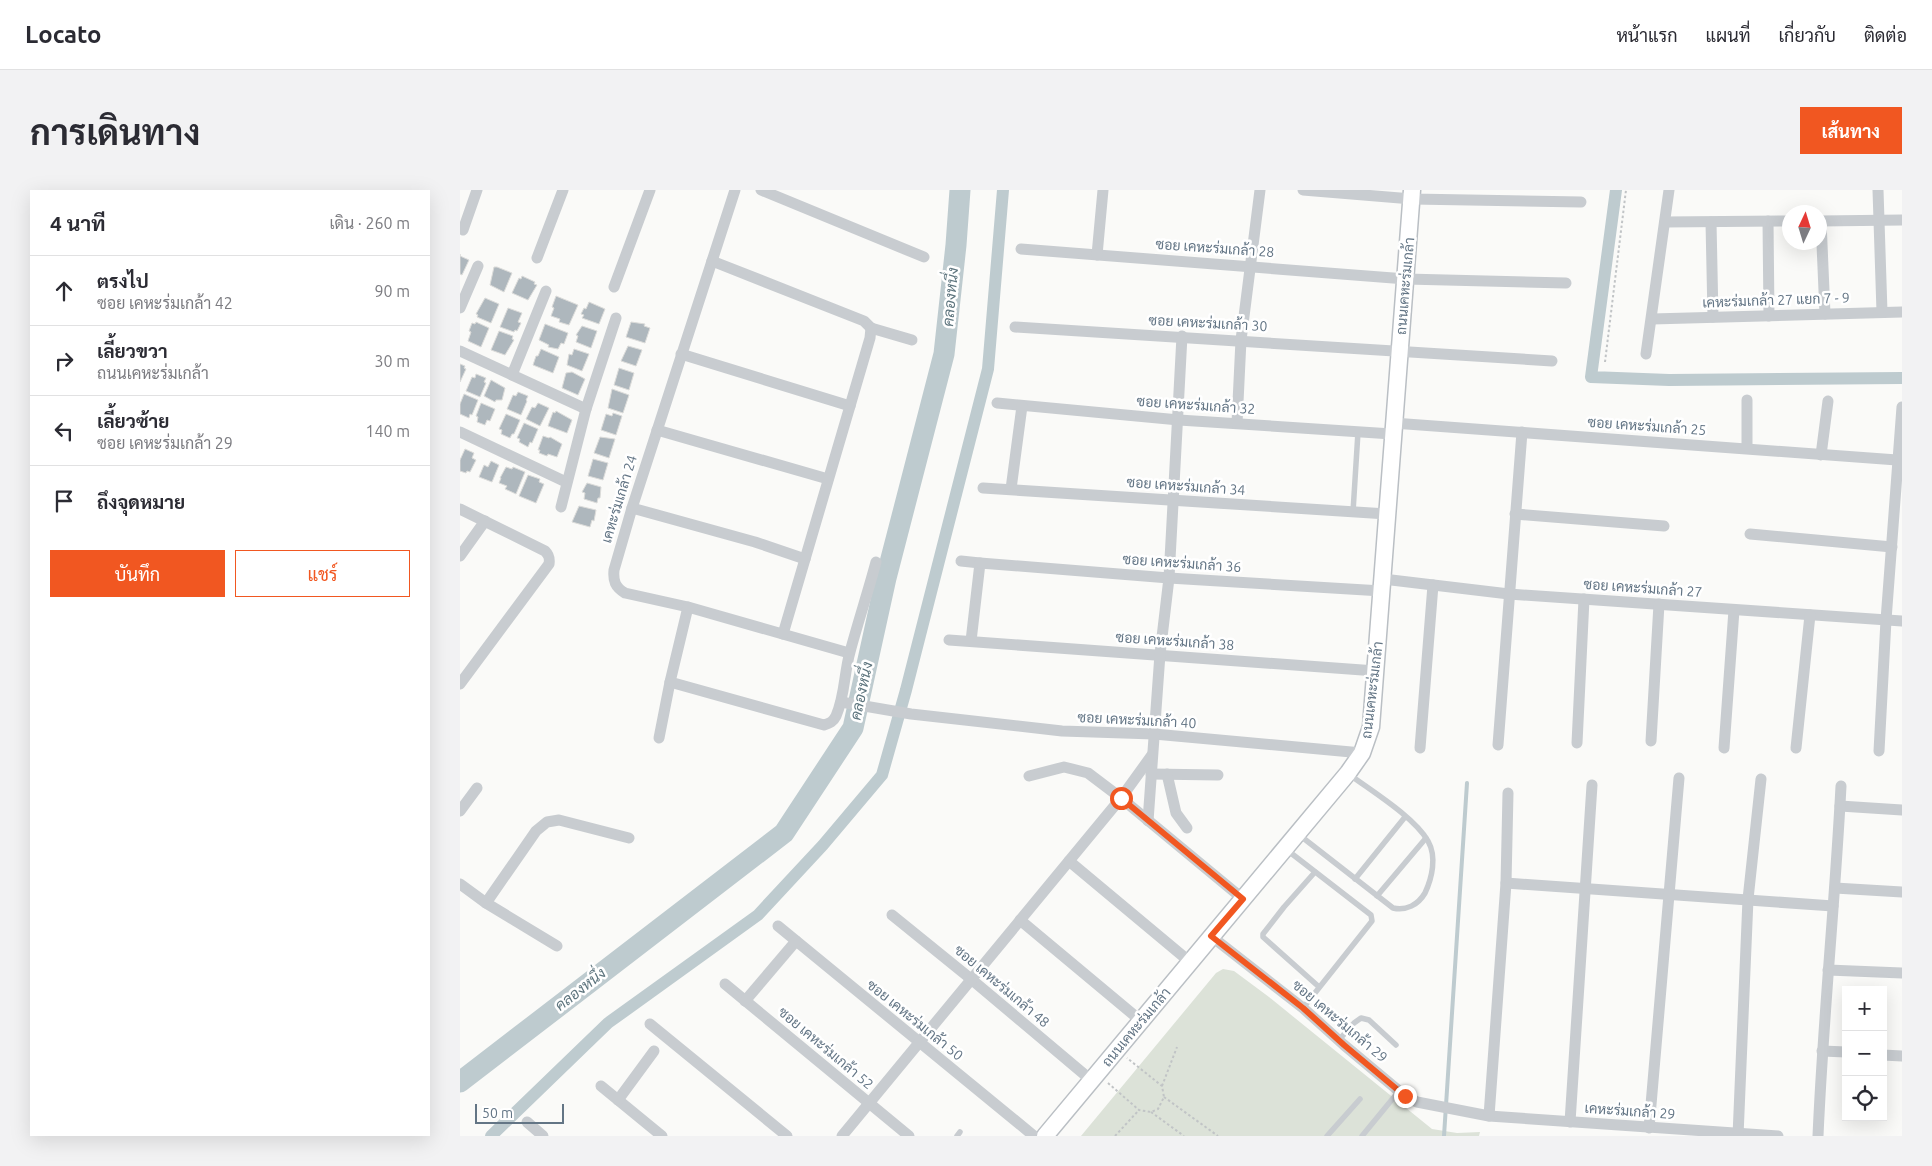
<!DOCTYPE html>
<html lang="th">
<head>
<meta charset="utf-8">
<style>
  :root { --surface:#fff; --page:#f2f2f3; --text:#2b2b33; --muted:#7c7c81; --line:#e1e1e2; --accent:#f15721 }
  body { margin:0; font-family:Ubuntu,Sarabun,sans-serif; background:var(--page); color:var(--text) }
  .controls { position:absolute; right:15px; bottom:15px; display:grid; overflow:hidden; border-radius:0px; box-shadow:0 5px 20px #0002 }
  .controls button { width:45px; height:45px; display:grid; place-items:center; padding:0; border:0; border-bottom:1px solid var(--line); background:var(--surface); color:var(--text); font:25px sans-serif }
  .compass { position:absolute; left:1322px; top:15px; width:45px; height:45px; border-radius:50%; background:var(--surface); box-shadow:0 5px 20px #0002; rotate:4deg }
  .scale { position:absolute; left:15px; bottom:12px; width:89px; box-sizing:border-box; padding-left:5px; border:2px solid #637585; border-top:0; font-size:14px; line-height:18px; white-space:nowrap; color:#637585; -webkit-text-stroke:4px #fff; paint-order:stroke }
  .stop { position:absolute; width:15px; height:15px; margin:-11px; border:4px solid #f15721; border-radius:50%; background:#fff }
  .stop.end { background:#f15721; border-color:#fff; box-shadow:0 1px 5px #0008 }
  .list { margin:0; padding:0; list-style:none }
  h2 { display:flex; justify-content:space-between; align-items:center; height:65px; margin:0; padding:0 20px; font-size:21px }
  h2 small { font-size:16px; font-weight:400; color:var(--muted) }
  .list li { display:grid; grid-template-columns:32px 1fr auto; gap:15px; align-items:center; box-sizing:border-box; height:70px; padding:0 20px; border-top:1px solid var(--line) }
  .list b { display:block; font-size:19px; white-space:nowrap }
  .list p { margin:0; font-size:16px; white-space:nowrap; color:var(--muted) }
  .list em { font-size:16px; font-style:normal; color:var(--muted) }
  .actions { display:flex; gap:10px; padding:15px 20px }
  .actions a { flex:1; padding:11px 0; border:1px solid var(--accent); border-radius:0px; text-align:center; font-size:18px; color:var(--accent) }
  .actions .main { background:var(--accent); color:#fff }
  .icon { flex:none; width:28px; height:28px; fill:none; stroke:currentColor; stroke-width:2; stroke-linecap:round; stroke-linejoin:round }
  .map { position:relative; flex:none; width:1442px; height:946px; overflow:hidden; border-radius:0px }
  header { display:flex; align-items:center; gap:30px; box-sizing:border-box; height:70px; padding:0 25px; background:var(--surface); border-bottom:1px solid var(--line) }
  header strong { font-size:24px }
  nav { display:flex; gap:28px; margin-inline-start:auto; font-size:18px }
  .intro { display:flex; align-items:center; justify-content:space-between; box-sizing:border-box; height:120px; padding:0 30px }
  h1 { margin:0; font-size:35px }
  .button { padding:12px 22px; border-radius:0px; background:var(--accent); color:#fff; font-size:18px; font-weight:700 }
  main { display:flex; gap:30px; padding:0 30px }
  aside { flex:1; background:var(--surface); border-radius:0px; box-shadow:0 5px 20px #0002 }
  .map>svg:first-child { display:block }
</style>
</head>
<body>
<header>
<strong>Locato</strong>
<nav><a>หน้าแรก</a><a>แผนที่</a><a>เกี่ยวกับ</a><a>ติดต่อ</a></nav>
</header>
<div class="intro"><h1>การเดินทาง</h1><a class="button">เส้นทาง</a></div>
<main>
<aside>
<h2>4 นาที<small>เดิน · 260 m</small></h2>
<ul class="list">
<li><svg class="icon" aria-label="ahead" viewBox="0 0 24 24"><path d="M12 20V5M6 11l6-6 6 6"/></svg><div><b>ตรงไป</b><p>ซอย เคหะร่มเกล้า 42</p></div><em>90 m</em></li>
<li><svg class="icon" aria-label="right" viewBox="0 0 24 24"><path d="M7 20v-9h11M14 6l5 5-5 5"/></svg><div><b>เลี้ยวขวา</b><p>ถนนเคหะร่มเกล้า</p></div><em>30 m</em></li>
<li><svg class="icon" aria-label="left" viewBox="0 0 24 24"><path d="M17 20v-9H6M10 6l-5 5 5 5"/></svg><div><b>เลี้ยวซ้าย</b><p>ซอย เคหะร่มเกล้า 29</p></div><em>140 m</em></li>
<li><svg class="icon" aria-label="arrive" viewBox="0 0 24 24"><path d="M6 21V4h12l-3 4 3 4H6"/></svg><div><b>ถึงจุดหมาย</b></div></li>
</ul>
<div class="actions"><a class="main">บันทึก</a><a>แชร์</a></div>
</aside>
<div class="map">
<svg width="1442" height="946" viewBox="0 0 1442 946">
  <rect width="100%" height="100%" fill="#fafaf8"/>
  <path fill="#dce2d8" d="M763,779L774,781L809,807L972,939L997,943L1020,942L1019,946H621L756,783Z"/>
  <g fill="none" stroke-linecap="round" stroke-linejoin="round">
    <path stroke="#becbcf" stroke-width="4" d="M984,946L1007,593"/>
    <g stroke="#becbcf" stroke-width="12">
      <path d="M1156,0L1131,187L1209,190L1442,188"/>
      <path d="M31,946L148,833L298,725L363,655L422,585L446,500L528,179L543,0"/>
    </g>
    <path stroke="#becbcf" stroke-width="21" d="M0,892L324,643L393,538L426,388L484,164L496,55L500,0"/>
  </g>
  <g fill="#aeb7bd" stroke="#dcdcda">
    <path d="M0,64V66L9,70L2,85L0,84Z"/>
    <path d="M34,77H37L52,83L44,102L30,95Z"/>
    <path d="M62,86L75,92L74,94L77,95L68,110L52,103L59,88L61,89Z"/>
    <path d="M96,106L118,115L109,135L99,132L100,129L91,126L94,118L92,117Z"/>
    <path d="M25,108L39,114L31,133L17,127L18,125L16,124Z"/>
    <path d="M129,112L145,119L139,134L122,128L124,125L121,124L124,118L126,119Z"/>
    <path d="M48,118L62,123L58,132L61,133L57,141L55,140L54,142L40,137Z"/>
    <path d="M16,132L29,138L21,157L8,151L11,142L9,141L12,133L15,134Z"/>
    <path d="M171,132L185,134L184,136L190,138L185,153L166,147Z"/>
    <path d="M85,134L108,143L104,154L101,153L98,159L88,157L89,155L79,150Z"/>
    <path d="M122,136L137,141L131,158L116,152L118,146L116,145Z"/>
    <path d="M39,141L53,146L52,149L54,150L45,165L31,160Z"/>
    <path d="M168,156L182,160L176,176L161,171Z"/>
    <path d="M81,159L99,167L93,183L73,175L76,166H78Z"/>
    <path d="M114,159L129,164L122,181L107,175L109,164L112,165Z"/>
    <path d="M0,174L5,176L4,178L6,179L0,192Z"/>
    <path d="M159,178L174,183L169,200L154,195Z"/>
    <path d="M112,182L125,189L118,205L102,198L106,183Z"/>
    <path d="M16,184L26,188L24,192L26,193L20,207L6,201L12,187L15,188Z"/>
    <path d="M31,190L45,198L42,210H36L35,212L24,206Z"/>
    <path d="M152,199L169,205L163,223L148,218Z"/>
    <path d="M58,202L68,206L66,210L67,211L61,225L47,219L53,205L56,206Z"/>
    <path d="M4,204L18,210L12,225L10,224L9,228L0,224V214Z"/>
    <path d="M21,213L35,219L30,231L27,230L25,235L17,232L18,227L16,226Z"/>
    <path d="M78,213L89,218L80,236L66,229L72,217L75,218Z"/>
    <path d="M96,221L112,230L107,243L88,236L93,222L95,223Z"/>
    <path d="M153,223L162,226L156,245L141,240L146,224L152,226Z"/>
    <path d="M46,224L60,230L54,244H52L50,248L41,244L42,240L39,239Z"/>
    <path d="M64,233L78,239L72,253L70,252L68,257L59,252L60,249L57,248Z"/>
    <path d="M83,246L89,248L90,247L102,254L97,267L88,264L87,266L79,263L80,260H78Z"/>
    <path d="M140,247L155,249L149,268L134,263Z"/>
    <path d="M5,259L14,263L12,268L16,270L10,282L7,281L6,283L0,281V270Z"/>
    <path d="M133,269L148,273L143,290L128,286Z"/>
    <path d="M31,271L39,275L32,292L19,287L24,275L28,277Z"/>
    <path d="M46,277L52,279L53,277L65,282L56,304L45,299L47,296L39,293L41,288H40Z"/>
    <path d="M68,285L80,289L79,292L84,294L76,313L59,306Z"/>
    <path d="M127,293L141,297L140,308H138L137,313L124,309L125,303L122,302Z"/>
    <path d="M119,316L136,320L134,331L132,330L130,337L112,332Z"/>
  </g>
  <g fill="none" stroke-linecap="round" stroke-linejoin="round">
    <defs>
      <path id="secondary" d="M585,946L888,583L902,563L911,537L952,0"/>
    </defs>
    <use href="#secondary" stroke="#babfc4" stroke-width="19"/>
    <g stroke="#c1c4c6" stroke-width="2" stroke-dasharray="2.5 2.5" stroke-linecap="butt">
      <path d="M1145,172L1166,0"/>
      <path d="M648,893L679,920L691,922L698,919L704,907L702,896L667,868"/>
      <path d="M702,896L717,857"/>
      <path d="M704,907L758,946"/>
      <path d="M691,922L724,946"/>
      <path d="M655,946L679,920"/>
    </g>
    <g stroke="#c8ccd0" stroke-width="5.5">
      <path d="M893,322L898,242"/>
      <path d="M838,644L933,718C946,721 958,715 965,703C972,688 977,667 968,651C954,627 913,602 890,585"/>
      <path d="M827,660L911,725L912,731L843,818"/>
      <path d="M855,682L824,717L803,744V747L858,796"/>
      <path d="M895,689L945,627"/>
      <path d="M917,706L966,648"/>
      <path d="M878,851L894,833L901,828L909,830L936,855"/>
      <path d="M497,946L500,942"/>
      <path d="M867,946L900,909"/>
      <path d="M902,946L939,901"/>
    </g>
    <g stroke="#c8ccd0" stroke-width="11">
      <path d="M275,0L172,318L154,380C153,391 155,397 165,403L228,417L389,463"/>
      <path d="M301,0L464,67"/>
      <path d="M843,0L952,9L1121,12"/>
      <path d="M1418,0L1422,122"/>
      <path d="M1308,31L1309,126"/>
      <path d="M1360,31L1442,30"/>
      <path d="M1361,31L1365,124"/>
      <path d="M1205,32L1330,31"/>
      <path d="M1251,32L1253,127"/>
      <path d="M3,40L17,0"/>
      <path d="M561,59L946,89L1106,93"/>
      <path d="M637,65L643,0"/>
      <path d="M77,68L103,0"/>
      <path d="M252,71L404,131L411,138"/>
      <path d="M154,97L190,0"/>
      <path d="M0,118L18,76"/>
      <path d="M1192,129L1442,122"/>
      <path d="M555,137L1092,171"/>
      <path d="M411,138L452,150"/>
      <path d="M0,161L126,219"/>
      <path d="M221,164L390,216"/>
      <path d="M1186,164L1209,0"/>
      <path d="M52,185L86,101"/>
      <path d="M537,213L719,230L932,244"/>
      <path d="M777,233L781,150L800,0"/>
      <path d="M933,233L1437,270"/>
      <path d="M197,240L368,289"/>
      <path d="M0,242L106,292"/>
      <path d="M1287,258V210"/>
      <path d="M1361,265L1368,211"/>
      <path d="M523,298L927,324"/>
      <path d="M551,299L562,216"/>
      <path d="M101,317L126,219L156,128"/>
      <path d="M172,318L295,352L345,369"/>
      <path d="M0,319L85,361C89,365 90,368 89,374L0,494"/>
      <path d="M1055,324L1204,336"/>
      <path d="M1290,344L1432,357"/>
      <path d="M0,366L25,331"/>
      <path d="M501,371L520,373L511,451"/>
      <path d="M520,373L709,388L922,401"/>
      <path d="M923,389L1049,404L1442,431"/>
      <path d="M228,417L210,492L364,535C370,533 373,532 376,526C385,506 384,483 390,462C398,432 408,402 416,372"/>
      <path d="M323,444L410,148L411,138"/>
      <path d="M489,450L916,481"/>
      <path d="M381,512L451,524L602,541L694,544L902,563"/>
      <path d="M199,548L210,492"/>
      <path d="M1191,551L1199,414"/>
      <path d="M1117,553L1124,409"/>
      <path d="M1038,555L1062,242"/>
      <path d="M960,558L973,395"/>
      <path d="M1264,558L1274,420"/>
      <path d="M1336,558L1350,425"/>
      <path d="M1419,561L1426,430L1442,217"/>
      <path d="M691,584L758,585"/>
      <path d="M707,584L716,623L727,638"/>
      <path d="M569,586L604,577L628,583L661,608L783,709"/>
      <path d="M1380,616L1442,620"/>
      <path d="M0,621L17,598"/>
      <path d="M688,631L700,464L709,388L722,146"/>
      <path d="M609,671L730,772"/>
      <path d="M1046,693L1373,716"/>
      <path d="M0,694L26,713L97,756"/>
      <path d="M1375,698L1442,702"/>
      <path d="M26,713L76,641L87,632L99,630L169,648"/>
      <path d="M432,725L511,789L631,890"/>
      <path d="M560,730L681,831"/>
      <path d="M318,736L574,946"/>
      <path d="M751,746L843,818L884,855L945,906L957,912L1029,926L1318,946"/>
      <path d="M1368,780L1442,783"/>
      <path d="M265,794L449,946"/>
      <path d="M285,811L336,751"/>
      <path d="M190,834L327,946"/>
      <path d="M1362,861L1386,862"/>
      <path d="M1423,865L1442,866"/>
      <path d="M141,896L202,946"/>
      <path d="M158,910L194,861"/>
      <path d="M1029,926L1046,693L1048,603"/>
      <path d="M67,932L83,946"/>
      <path d="M1110,932L1132,595"/>
      <path d="M1189,938L1219,588"/>
      <path d="M382,946L661,608L692,565"/>
      <path d="M1278,946L1288,709L1301,589"/>
      <path d="M1358,946C1363,829 1375,713 1381,596"/>
    </g>
    <use href="#secondary" stroke="#fff" stroke-width="16"/>
  </g>
  <g fill="none" stroke-linecap="round" stroke-linejoin="round">
    <path stroke="#f15721" stroke-width="6" d="M661,608L783,709L751,746L843,818L884,855L945,906"/>
  </g>
  <g text-anchor="middle" dominant-baseline="central" stroke-width="5" stroke-linejoin="round" paint-order="stroke">
    <g font-size="14" fill="#637585" stroke="#fff">
      <text transform="translate(755 58) rotate(4)">ซอย เคหะร่มเกล้า 28</text>
      <text transform="translate(945 96) rotate(-85)">ถนนเคหะร่มเกล้า</text>
      <text transform="translate(1316 110) rotate(-2)">เคหะร่มเกล้า 27 แยก 7 - 9</text>
      <text transform="translate(748 133) rotate(3)">ซอย เคหะร่มเกล้า 30</text>
      <text transform="translate(736 215) rotate(4)">ซอย เคหะร่มเกล้า 32</text>
      <text transform="translate(1187 236) rotate(4)">ซอย เคหะร่มเกล้า 25</text>
      <text transform="translate(726 296) rotate(4)">ซอย เคหะร่มเกล้า 34</text>
      <text transform="translate(159 309) rotate(-73)">เคหะร่มเกล้า 24</text>
      <text transform="translate(722 373) rotate(4)">ซอย เคหะร่มเกล้า 36</text>
      <text transform="translate(1183 398) rotate(4)">ซอย เคหะร่มเกล้า 27</text>
      <text transform="translate(715 451) rotate(4)">ซอย เคหะร่มเกล้า 38</text>
      <text transform="translate(912 500) rotate(-83)">ถนนเคหะร่มเกล้า</text>
      <text transform="translate(677 530) rotate(3)">ซอย เคหะร่มเกล้า 40</text>
      <text transform="translate(542 796) rotate(40)">ซอย เคหะร่มเกล้า 48</text>
      <text transform="translate(455 830) rotate(39)">ซอย เคหะร่มเกล้า 50</text>
      <text transform="translate(880 831) rotate(40)">ซอย เคหะร่มเกล้า 29</text>
      <text transform="translate(676 837) rotate(-50)">ถนนเคหะร่มเกล้า</text>
      <text transform="translate(366 858) rotate(40)">ซอย เคหะร่มเกล้า 52</text>
      <text transform="translate(1170 921) rotate(4)">เคหะร่มเกล้า 29</text>
    </g>
    <g font-size="15" font-style="italic" fill="#5e757e" stroke="#fff">
      <text transform="translate(490 107) rotate(-85)">คลองหนึ่ง</text>
      <text transform="translate(401 501) rotate(-78)">คลองหนึ่ง</text>
      <text transform="translate(120 799) rotate(-38)">คลองหนึ่ง</text>
    </g>
  </g>
</svg>
<div class="controls">
<button>+</button>
<button>−</button>
<button><svg class="icon" aria-label="locate" viewBox="0 0 24 24"><circle cx="12" cy="12" r="6"/><path d="M12 2v4M12 18v4M2 12h4M18 12h4"/></svg></button>
</div>
<svg class="compass" viewBox="-18 -18 36 36"><path d="M0-13l5 13h-10z" fill="#e53935"/><path d="M0 13l5-13h-10z" fill="#7c7c81"/></svg>
<div class="scale">50 m</div>
<div class="stop" style="left:661px;top:608px"></div>
<div class="stop end" style="left:945px;top:906px"></div>
</div>
</main>
</body>
</html>
